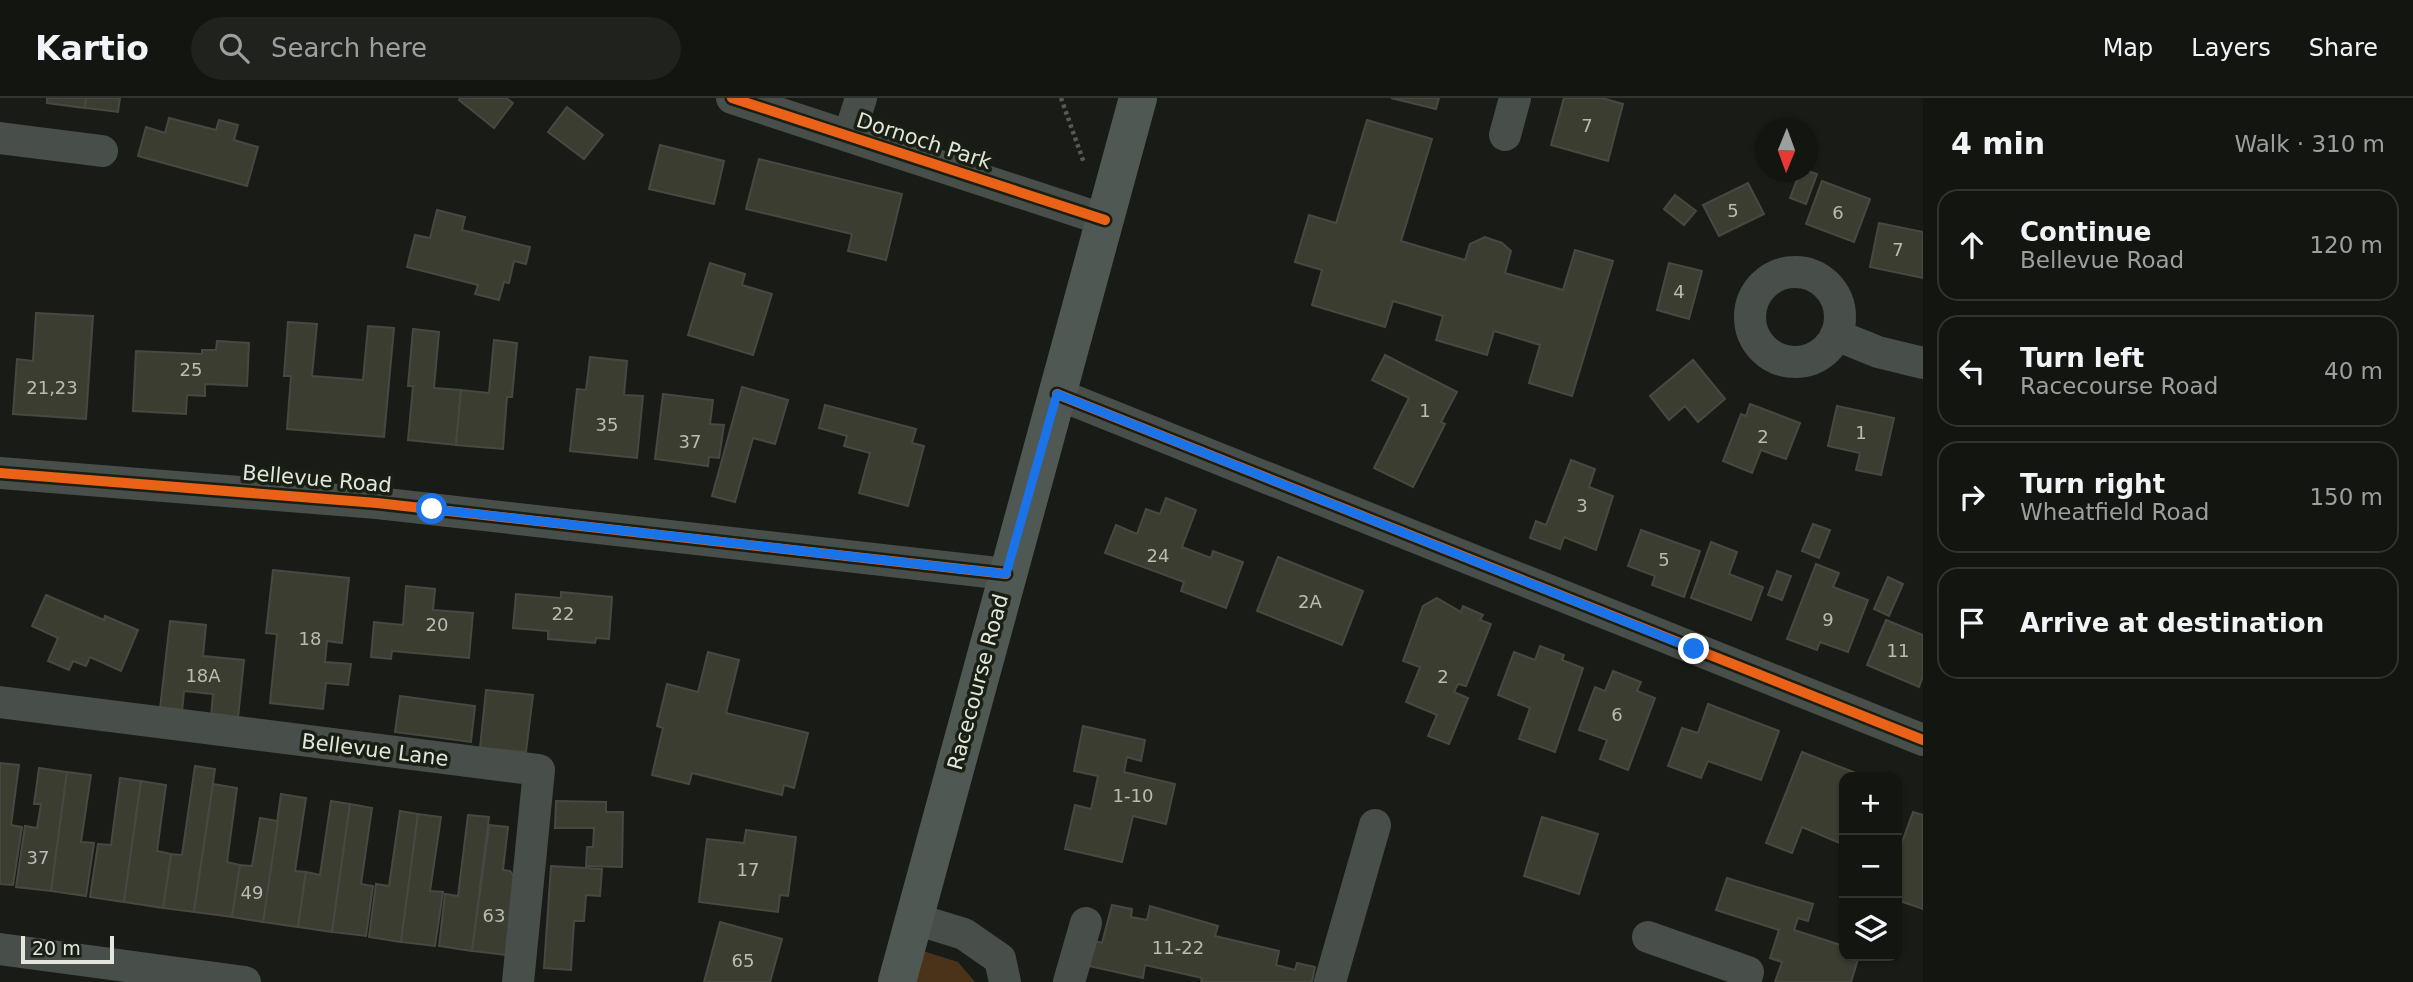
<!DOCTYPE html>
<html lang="en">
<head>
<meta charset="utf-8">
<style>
  :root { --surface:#131510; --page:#20221e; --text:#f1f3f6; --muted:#9d9f9f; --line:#323430 }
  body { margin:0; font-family:"DejaVu Sans",sans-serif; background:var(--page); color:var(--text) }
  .controls { position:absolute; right:21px; bottom:21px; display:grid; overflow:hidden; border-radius:14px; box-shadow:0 2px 5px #0004 }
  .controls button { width:63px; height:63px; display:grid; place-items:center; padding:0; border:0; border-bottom:2px solid var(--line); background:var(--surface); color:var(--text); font:35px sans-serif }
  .compass { position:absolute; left:1755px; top:21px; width:63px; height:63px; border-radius:50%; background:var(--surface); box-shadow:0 2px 5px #0004; rotate:181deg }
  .scale { position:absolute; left:21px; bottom:18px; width:93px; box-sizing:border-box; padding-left:7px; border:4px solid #e2e6dd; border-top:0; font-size:19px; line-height:24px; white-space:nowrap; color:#e2e6dd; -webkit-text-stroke:5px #1a1f13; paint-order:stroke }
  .stop { position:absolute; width:21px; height:21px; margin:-16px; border:5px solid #1a73e8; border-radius:50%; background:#fff }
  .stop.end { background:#1a73e8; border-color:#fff; box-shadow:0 2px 7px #0008 }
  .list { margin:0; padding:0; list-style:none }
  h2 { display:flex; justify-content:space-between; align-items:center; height:91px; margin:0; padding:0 28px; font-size:30px }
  h2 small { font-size:23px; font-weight:400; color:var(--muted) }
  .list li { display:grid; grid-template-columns:46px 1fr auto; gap:21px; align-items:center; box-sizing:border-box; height:112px; margin:0 14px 14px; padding:0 14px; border:2px solid var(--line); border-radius:21px }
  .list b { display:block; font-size:26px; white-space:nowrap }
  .list p { margin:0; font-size:23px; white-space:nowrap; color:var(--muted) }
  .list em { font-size:23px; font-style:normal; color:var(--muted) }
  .icon { flex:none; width:38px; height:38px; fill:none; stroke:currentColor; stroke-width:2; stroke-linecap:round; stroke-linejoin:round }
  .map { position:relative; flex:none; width:1923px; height:884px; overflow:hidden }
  header { display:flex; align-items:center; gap:42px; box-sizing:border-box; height:98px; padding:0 35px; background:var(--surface); border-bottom:2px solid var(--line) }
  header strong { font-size:33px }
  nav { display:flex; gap:38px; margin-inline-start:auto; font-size:24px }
  .search { width:490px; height:63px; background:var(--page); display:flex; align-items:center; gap:18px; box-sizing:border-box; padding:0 24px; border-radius:38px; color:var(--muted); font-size:26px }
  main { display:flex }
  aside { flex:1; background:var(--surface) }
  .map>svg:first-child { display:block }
</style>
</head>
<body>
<header>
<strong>Kartio</strong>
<div class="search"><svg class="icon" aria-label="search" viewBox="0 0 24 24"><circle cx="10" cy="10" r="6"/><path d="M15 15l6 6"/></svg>Search here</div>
<nav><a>Map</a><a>Layers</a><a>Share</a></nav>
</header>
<main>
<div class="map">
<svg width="1923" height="884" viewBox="0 0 1923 884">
  <rect width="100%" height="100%" fill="#191c16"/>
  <path fill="#4b331a" d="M923,853L958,864L975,884H914Z"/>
  <g fill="#3c3d31" stroke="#484843" stroke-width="2">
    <path d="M47,0H86L85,10L47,5Z"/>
    <path d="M86,0H120L118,14L85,10Z"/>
    <path d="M460,0H506L513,5L494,30L459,2Z"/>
    <path d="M1391,0H1439L1436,11Z"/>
    <path d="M1564,0H1602L1623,6L1608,63L1551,47Z"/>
    <path d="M567,9L603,37L584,61L548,34Z"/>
    <path d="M169,20L216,32L219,22L238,27L234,42L258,49L247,88L138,58L146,29L165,35Z"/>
    <path d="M1367,22L1432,41L1401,143L1465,162L1470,146L1485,139L1502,145L1511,153L1505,175L1563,192L1575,152L1613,163L1572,298L1529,285L1540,247L1494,233L1487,257L1436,242L1443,218L1393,203L1385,229L1312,207L1322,172L1295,164L1309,117L1336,125Z"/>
    <path d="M660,47L724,63L714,106L649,91Z"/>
    <path d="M759,61L902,96L886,162L848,153L852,136L746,111Z"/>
    <path d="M1808,73L1817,76L1806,106L1790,100L1800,74Z"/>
    <path d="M1822,83L1870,101L1854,144L1806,126Z"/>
    <path d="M1748,85L1764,116L1719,138L1703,107Z"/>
    <path d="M1675,97L1696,113L1684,127L1664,111Z"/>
    <path d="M437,112L465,119L462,132L530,149L526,166L514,163L509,185L504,184L499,202L475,196L478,187L407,169L415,137L430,140Z"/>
    <path d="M1879,125L1923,134V180L1870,169Z"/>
    <path d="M710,165L745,176L742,187L772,196L753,257L688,237Z"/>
    <path d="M1669,165L1702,173L1689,221L1657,212Z"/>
    <path d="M36,215L93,218L86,321L13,316L17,261L33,263Z"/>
    <path d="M288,224L317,226L312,278L363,282L368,228L394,230L384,339L287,331L291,278H284Z"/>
    <path d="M413,231L439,234L434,290L461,292L456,347L408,342L413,288H408Z"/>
    <path d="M494,242L517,245L512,299H507L503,351L456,347L461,292L489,295Z"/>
    <path d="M217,243L249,245L247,288L205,286V298L187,297L186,316L133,313L136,253L202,256V252H216Z"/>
    <path d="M1385,257L1457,294L1441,324L1445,326L1413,389L1374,370L1409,300L1372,282Z"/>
    <path d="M590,259L627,263L624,297L643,298L637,360L570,353L577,291L586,292Z"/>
    <path d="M1693,262L1725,301L1698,324L1685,308L1669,322L1650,298Z"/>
    <path d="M742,289L788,302L775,346L753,340L735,404L712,398Z"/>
    <path d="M663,296L713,302L710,326L724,327L719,360L709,359L708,368L655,361Z"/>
    <path d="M1750,306L1800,325L1786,361L1761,352L1752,375L1723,363L1741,316L1746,318Z"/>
    <path d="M825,307L916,331L912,345L924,348L908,408L859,395L870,355L844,348L847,338L819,330Z"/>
    <path d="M1837,308L1894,320L1881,377L1856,372L1860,355L1828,348Z"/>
    <path d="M1571,362L1595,371L1589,389L1613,398L1596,452L1564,439L1560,451L1530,440L1536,423L1546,427Z"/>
    <path d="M1166,400L1196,412L1182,449L1211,460L1213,453L1243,464L1226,510L1181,493L1184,484L1105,455L1116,427L1137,436L1146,411L1160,416Z"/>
    <path d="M1813,426L1830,432L1819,460L1802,453Z"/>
    <path d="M1641,432L1700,453L1684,499L1652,487L1655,478L1628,468Z"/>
    <path d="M1711,444L1737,454L1729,476L1763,489L1751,522L1691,500Z"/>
    <path d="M1278,459L1363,493L1342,547L1257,513Z"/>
    <path d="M1816,466L1839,475L1833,489L1868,502L1848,554L1820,544L1817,552L1787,541Z"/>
    <path d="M273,472L349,480L342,545L327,543L325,564L351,566L348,587L326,585L323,611L270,605L277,536L266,535Z"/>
    <path d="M1777,473L1791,478L1782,502L1768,497Z"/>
    <path d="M1888,479L1903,486L1889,518L1874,511Z"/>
    <path d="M406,488L435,491L433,512L473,515L469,560L392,553L391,561L371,559L374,524L403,527Z"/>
    <path d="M561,494L612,499L609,541L596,540L595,545L548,541V533L513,530L516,496L561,500Z"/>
    <path d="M46,497L104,522L105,518L138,532L121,573L90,559L86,568L73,563L69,572L48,563L58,540L32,528Z"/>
    <path d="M1437,500L1461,514L1463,508L1483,517L1480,522L1491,526L1466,588L1458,586L1454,594L1468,600L1449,646L1428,638L1437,617L1406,604L1420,569L1403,563L1423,508Z"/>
    <path d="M1886,522L1923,537V578L1919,589L1867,567Z"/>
    <path d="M170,523L206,527L203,558L244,562L238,620L211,618L213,596L184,593L182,614L160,611Z"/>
    <path d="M1540,548L1564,557L1562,562L1583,570L1555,654L1519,641L1530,610L1498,597L1514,554L1535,562Z"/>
    <path d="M708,554L739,562L726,615L808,635L794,690L784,687L782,697L692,675L689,686L652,677L663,630L657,628L667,586L698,594Z"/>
    <path d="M1613,573L1641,584L1637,593L1655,600L1628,672L1600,661L1607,642L1579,632L1595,589L1605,593Z"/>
    <path d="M486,592L533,597L526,654L480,650Z"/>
    <path d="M400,598L475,608L471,644L395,634Z"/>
    <path d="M1708,606L1779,633L1761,682L1708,663L1701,680L1668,668L1682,630L1698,635Z"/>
    <path d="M1083,628L1145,642L1141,663L1127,659L1124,674L1175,686L1166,726L1133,718L1122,764L1065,751L1075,707L1091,711L1098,678L1074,673Z"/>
    <path d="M1802,654L1866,679H1844L1842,746L1802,729L1792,755L1766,745Z"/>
    <path d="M0,665L19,667L11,727L22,729L13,787L0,786Z"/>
    <path d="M195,668L215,671L194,814L163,810L171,756L182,757Z"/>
    <path d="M39,670L67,674L51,793L16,789L25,728L37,730L41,706H34Z"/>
    <path d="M67,674L91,677L81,744L94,745L86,798L51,793Z"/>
    <path d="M120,680L141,683L124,804L90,799L98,746L111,747Z"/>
    <path d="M141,683L166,687L157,753L171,756L163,810L124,804Z"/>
    <path d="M213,686L237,690L227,764L240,767L232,819L194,814Z"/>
    <path d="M281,696L306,700L295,773L306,774L298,829L263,824Z"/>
    <path d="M331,703L350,706L332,834L298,829L306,774L320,777Z"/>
    <path d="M556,703L606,704V714H623L622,769L586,768L587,749H593L594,730H555Z"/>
    <path d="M350,706L372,710L361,786L373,788L366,838L332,834Z"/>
    <path d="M400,713L418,716L401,844L369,839L376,786L389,788Z"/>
    <path d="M1913,714L1923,717V811L1897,802V758Z"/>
    <path d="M418,716L441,719L430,793L443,794L435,848L401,844Z"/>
    <path d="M468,717L489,719L472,853L439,848L445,796L458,798Z"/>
    <path d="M1542,719L1598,736L1579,796L1524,778Z"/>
    <path d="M260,720L278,723L263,824L232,819L240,767L252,768Z"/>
    <path d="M489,727L508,729L503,772L510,773L516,781L506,857L472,853Z"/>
    <path d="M746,732L796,739L788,798L780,797L778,814L699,804L707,741L744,745Z"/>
    <path d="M551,768L602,771L600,798L586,797L584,823H574L571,872L544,870Z"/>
    <path d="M1727,780L1813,806L1808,823L1798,820L1794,832L1844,848V858H1859L1851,884H1775L1782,864L1770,860L1779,832L1716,812Z"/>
    <path d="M1112,807L1132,811L1131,819L1147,822L1150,808L1218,828L1215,838L1279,853L1276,867L1295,872L1297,865L1315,869L1312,884H1201L1202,880L1145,867L1143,880L1089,868L1095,843L1102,845Z"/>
    <path d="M720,824L782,841L770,884H704Z"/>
  </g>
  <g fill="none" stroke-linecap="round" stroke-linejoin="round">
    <path stroke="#555955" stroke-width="4.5" stroke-dasharray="3.5 3.5" stroke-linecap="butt" d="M1061,0L1084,65"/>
    <g stroke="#484e4a" stroke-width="32">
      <path d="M732,0L1105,122"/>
      <path d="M1505,37L1515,0"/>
      <path d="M849,38L861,0"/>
      <path d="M0,40L102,53"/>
      <circle cx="1795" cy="219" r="45"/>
      <path d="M1836,237L1878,254L1923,265"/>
      <path d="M1057,296L1923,642"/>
      <path d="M0,375L377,405L1006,476"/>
      <path d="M0,604L539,672L518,884"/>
      <path d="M915,821L964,836L1000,861L1005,884"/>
      <path d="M1648,839L1748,874L1745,884"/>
      <path d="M0,851L245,884"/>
      <path d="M1069,884L1086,825"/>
      <path d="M1330,884L1375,727"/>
    </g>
    <path stroke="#4f5852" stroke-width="38" d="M897,884L1138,0"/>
    <defs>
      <g id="cycleway">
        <path d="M732,0L1105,122"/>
        <path d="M1057,296L1923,642"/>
        <path d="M0,375L377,405L1006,476"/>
      </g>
    </defs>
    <use href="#cycleway" stroke="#1a1f13" stroke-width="15"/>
    <use href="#cycleway" stroke="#ea6118" stroke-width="10"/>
  </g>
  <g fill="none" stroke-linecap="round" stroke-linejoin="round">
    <path stroke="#1a73e8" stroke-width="9" d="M432,411L1006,476L1057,296L1694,551"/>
  </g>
  <g text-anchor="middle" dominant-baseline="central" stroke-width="7" stroke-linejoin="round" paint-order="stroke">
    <g font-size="18" fill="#b8bcb2">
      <text x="1587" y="27">7</text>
      <text x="1733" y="112">5</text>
      <text x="1838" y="114">6</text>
      <text x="1898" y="151">7</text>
      <text x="1679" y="193">4</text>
      <text x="191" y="271">25</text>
      <text x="52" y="289">21,23</text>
      <text x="1425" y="312">1</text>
      <text x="607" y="326">35</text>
      <text x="1861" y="334">1</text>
      <text x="1763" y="338">2</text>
      <text x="690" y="343">37</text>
      <text x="1582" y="407">3</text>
      <text x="1158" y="457">24</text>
      <text x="1664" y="461">5</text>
      <text x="1310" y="503">2A</text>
      <text x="563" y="515">22</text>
      <text x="1828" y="521">9</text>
      <text x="437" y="526">20</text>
      <text x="310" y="540">18</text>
      <text x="1898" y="552">11</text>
      <text x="203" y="577">18A</text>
      <text x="1443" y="578">2</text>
      <text x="1617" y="616">6</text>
      <text x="1133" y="697">1-10</text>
      <text x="38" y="759">37</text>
      <text x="748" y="771">17</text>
      <text x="252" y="794">49</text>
      <text x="494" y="817">63</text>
      <text x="1178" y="849">11-22</text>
      <text x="743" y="862">65</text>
    </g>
    <g font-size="21" fill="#e2e6dd" stroke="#1a1f13">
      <text transform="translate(924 43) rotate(18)">Dornoch Park</text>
      <text transform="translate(317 381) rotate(5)">Bellevue Road</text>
      <text transform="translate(978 584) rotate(-75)">Racecourse Road</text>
      <text transform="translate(375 652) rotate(7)">Bellevue Lane</text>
    </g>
  </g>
</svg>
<div class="controls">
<button>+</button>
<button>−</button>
<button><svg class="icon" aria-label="layers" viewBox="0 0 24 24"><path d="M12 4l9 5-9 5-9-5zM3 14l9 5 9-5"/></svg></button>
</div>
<svg class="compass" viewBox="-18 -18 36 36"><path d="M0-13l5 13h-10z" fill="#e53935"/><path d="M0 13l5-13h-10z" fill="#9d9f9f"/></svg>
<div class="scale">20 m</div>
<div class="stop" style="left:432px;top:411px"></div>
<div class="stop end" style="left:1694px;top:551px"></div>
</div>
<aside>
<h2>4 min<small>Walk · 310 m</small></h2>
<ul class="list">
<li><svg class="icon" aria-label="ahead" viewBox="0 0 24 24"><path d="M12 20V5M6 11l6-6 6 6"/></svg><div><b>Continue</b><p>Bellevue Road</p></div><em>120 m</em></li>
<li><svg class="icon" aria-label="left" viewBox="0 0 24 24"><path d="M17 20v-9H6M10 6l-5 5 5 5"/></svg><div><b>Turn left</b><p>Racecourse Road</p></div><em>40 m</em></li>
<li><svg class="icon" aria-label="right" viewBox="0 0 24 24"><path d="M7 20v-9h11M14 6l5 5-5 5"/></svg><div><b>Turn right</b><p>Wheatfield Road</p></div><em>150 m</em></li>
<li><svg class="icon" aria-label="arrive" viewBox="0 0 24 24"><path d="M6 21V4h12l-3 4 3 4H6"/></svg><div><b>Arrive at destination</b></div></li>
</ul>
</aside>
</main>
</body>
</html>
